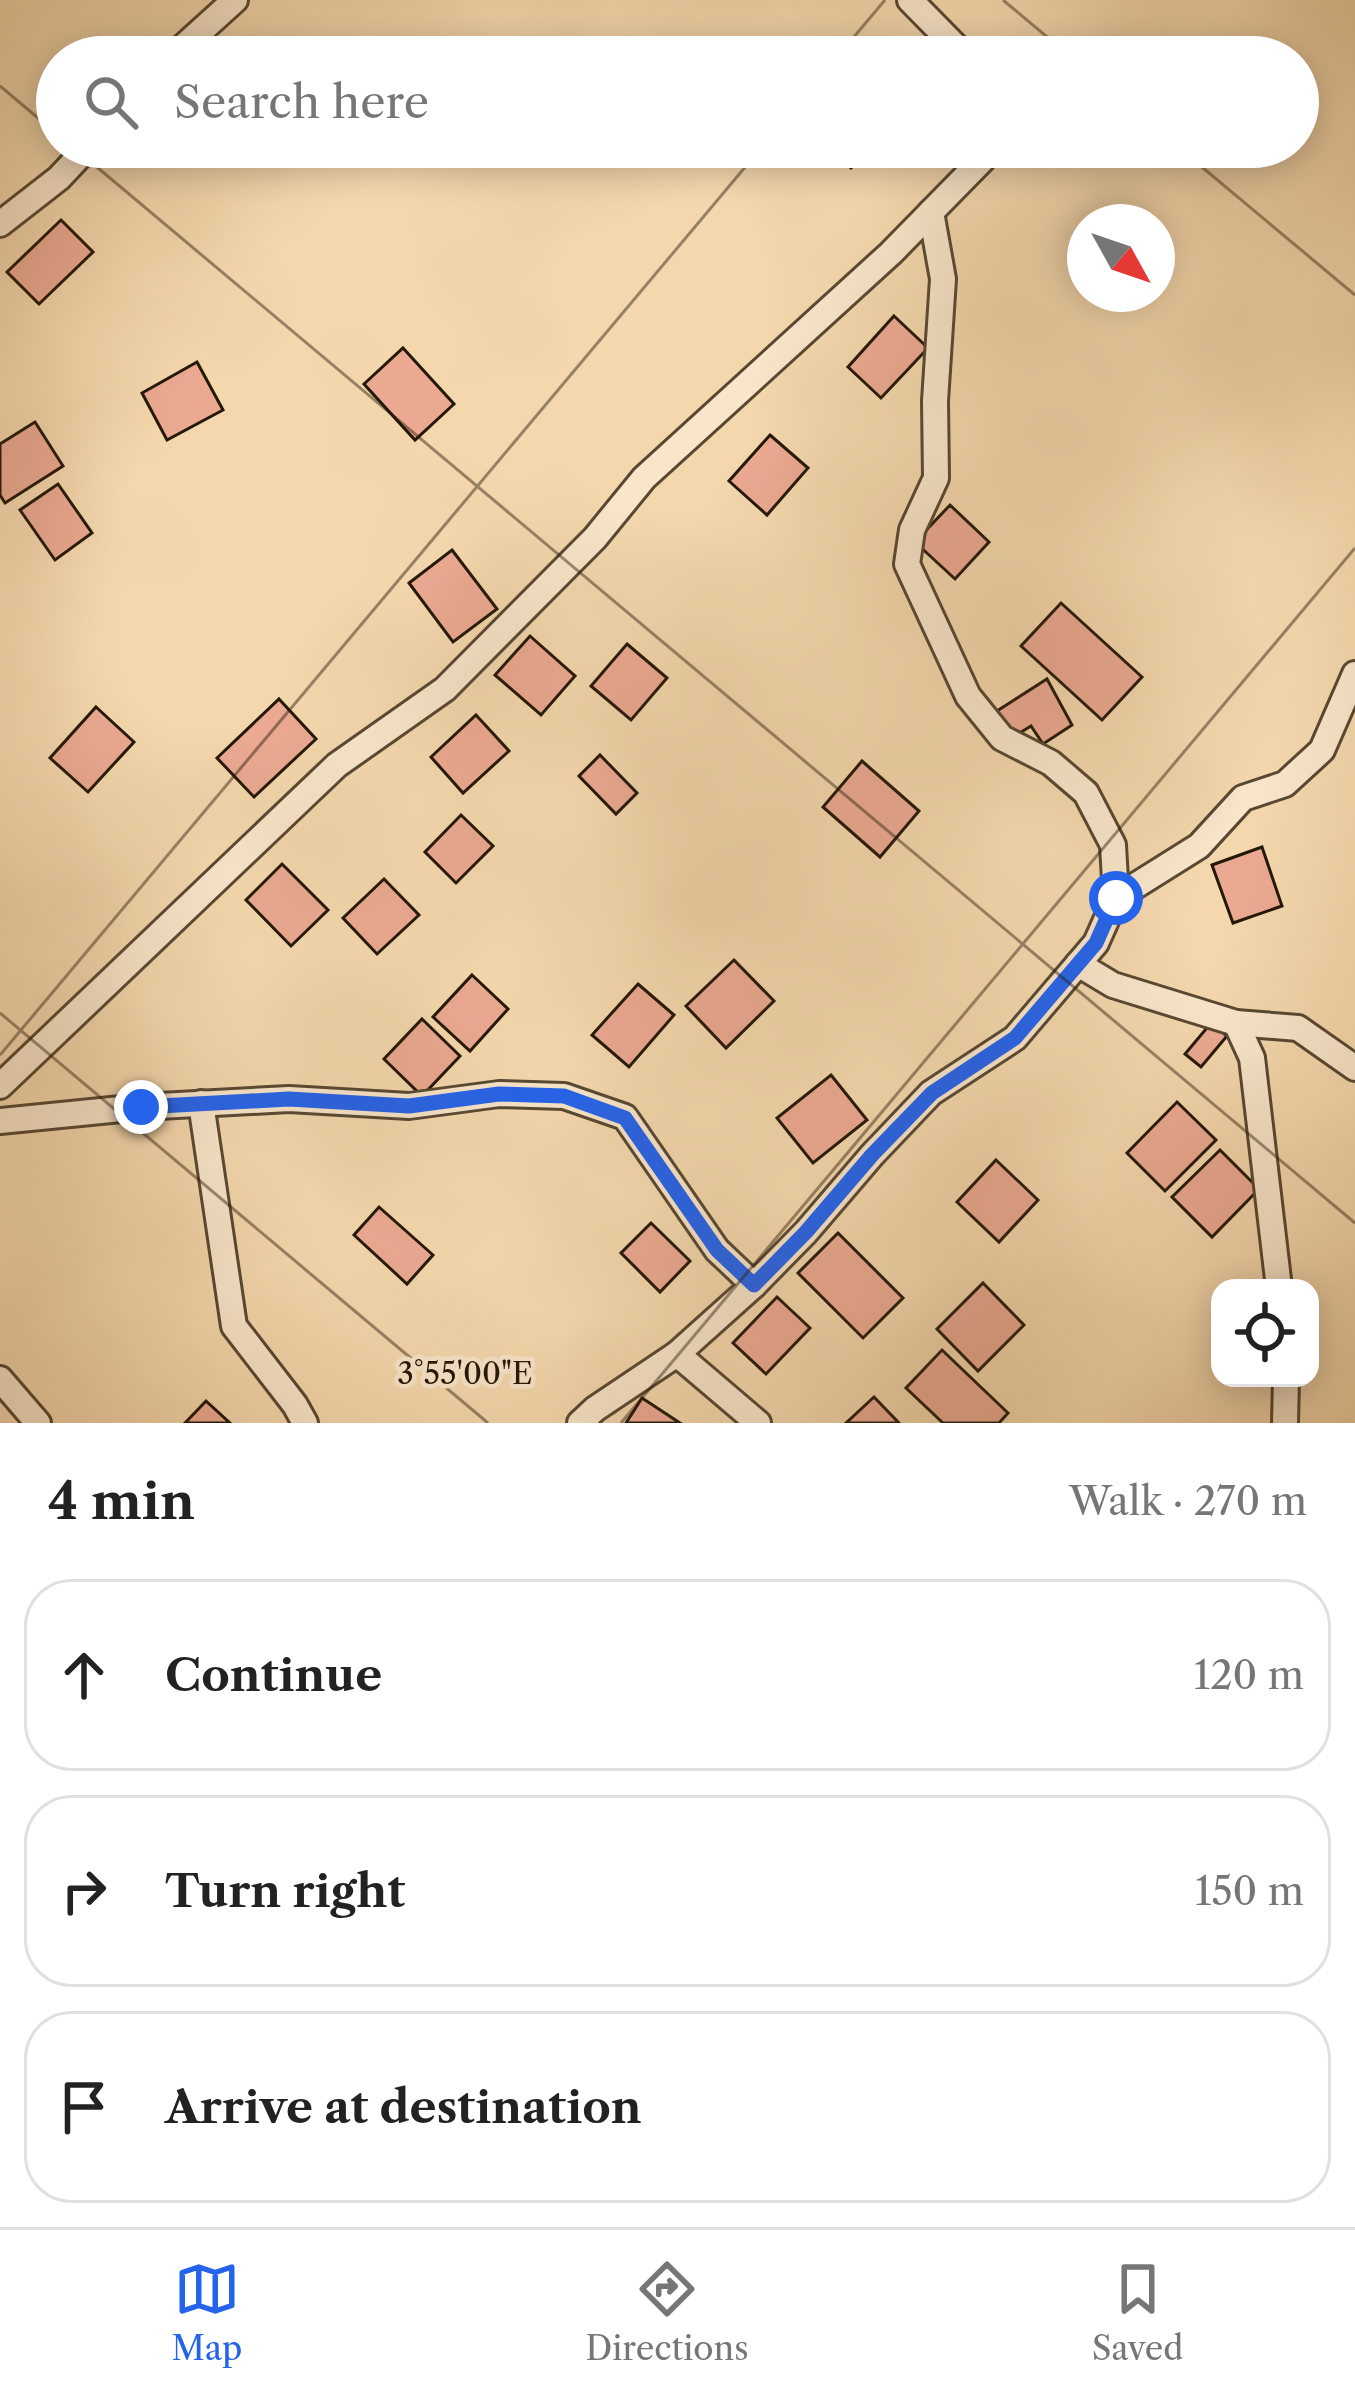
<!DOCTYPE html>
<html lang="en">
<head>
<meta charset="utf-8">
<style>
  :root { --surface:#fff; --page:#f6f6f6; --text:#222; --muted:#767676; --line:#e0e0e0; --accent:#2563eb }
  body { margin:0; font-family:"Libre Caslon Text",serif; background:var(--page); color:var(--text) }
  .controls { position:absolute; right:36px; bottom:36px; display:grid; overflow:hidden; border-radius:24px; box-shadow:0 6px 30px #0003 }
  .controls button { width:108px; height:108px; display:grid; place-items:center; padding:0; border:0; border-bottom:3px solid var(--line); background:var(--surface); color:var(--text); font:60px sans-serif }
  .compass { position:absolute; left:1067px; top:204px; width:108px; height:108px; border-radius:50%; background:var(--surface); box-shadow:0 6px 30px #0003; rotate:130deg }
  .stop { position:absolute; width:36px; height:36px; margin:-27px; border:9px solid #2563eb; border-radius:50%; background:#fff }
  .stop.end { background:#2563eb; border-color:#fff; box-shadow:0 3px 12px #0008 }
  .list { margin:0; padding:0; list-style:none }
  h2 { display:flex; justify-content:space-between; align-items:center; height:156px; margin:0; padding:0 48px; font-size:51px }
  h2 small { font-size:39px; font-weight:400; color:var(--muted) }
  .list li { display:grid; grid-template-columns:78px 1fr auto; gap:36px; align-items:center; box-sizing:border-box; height:192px; margin:0 24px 24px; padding:0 24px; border:3px solid var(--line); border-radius:48px }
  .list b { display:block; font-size:45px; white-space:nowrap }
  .list em { font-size:39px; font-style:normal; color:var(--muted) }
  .icon { flex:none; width:66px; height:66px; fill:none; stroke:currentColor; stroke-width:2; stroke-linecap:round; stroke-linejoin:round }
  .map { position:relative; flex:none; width:1355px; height:1423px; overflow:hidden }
  .search { position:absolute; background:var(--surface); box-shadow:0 6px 30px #0003; left:36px; right:36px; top:36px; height:132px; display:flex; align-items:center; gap:30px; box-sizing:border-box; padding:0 42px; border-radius:66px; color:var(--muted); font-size:45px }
  .sheet { height:804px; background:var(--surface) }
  nav { display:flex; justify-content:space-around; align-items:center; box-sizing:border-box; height:168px; border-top:3px solid var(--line); background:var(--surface); font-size:33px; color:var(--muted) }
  nav a { display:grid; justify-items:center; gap:6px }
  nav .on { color:var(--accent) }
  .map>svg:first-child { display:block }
</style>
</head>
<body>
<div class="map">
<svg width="1355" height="1423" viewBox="0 0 1355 1423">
  <rect width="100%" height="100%" fill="#f4d7ad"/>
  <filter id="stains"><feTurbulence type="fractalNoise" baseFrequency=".00167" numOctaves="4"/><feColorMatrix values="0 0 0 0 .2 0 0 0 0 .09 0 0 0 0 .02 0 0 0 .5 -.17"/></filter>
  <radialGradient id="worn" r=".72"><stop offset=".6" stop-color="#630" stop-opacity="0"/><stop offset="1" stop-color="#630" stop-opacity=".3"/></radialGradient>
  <g fill="#eba992" stroke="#241809" stroke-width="3">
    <path d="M829,147H884L885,148L867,166L860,159L851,168Z"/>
    <path d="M61,220L93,252L39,304L7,272Z"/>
    <path d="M894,316L928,348L881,398L848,367Z"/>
    <path d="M403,348L454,404L415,440L364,384Z"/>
    <path d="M197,362L223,410L167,440L142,393Z"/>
    <path d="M35,422L63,466L5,503L0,495V444Z"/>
    <path d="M770,435L808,468L767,515L729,481Z"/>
    <path d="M58,484L92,533L55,560L20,510Z"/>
    <path d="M950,505L989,542L955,579L915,542Z"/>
    <path d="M452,550L497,609L453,642L409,583Z"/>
    <path d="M1061,603L1142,677L1102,720L1021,646Z"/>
    <path d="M530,636L575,676L541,715L495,675Z"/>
    <path d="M627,644L667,678L631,720L591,686Z"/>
    <path d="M1047,679L1072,725L1043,744L1031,726L1013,737L997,711Z"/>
    <path d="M279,699L316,739L254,797L217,758Z"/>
    <path d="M96,707L134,742L88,792L50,758Z"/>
    <path d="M476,715L509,751L463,793L431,757Z"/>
    <path d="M600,755L637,793L616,814L579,776Z"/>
    <path d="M862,761L919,811L880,857L823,807Z"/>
    <path d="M461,815L493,846L456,883L425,852Z"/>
    <path d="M1262,847L1282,906L1233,923L1212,865Z"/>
    <path d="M282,864L328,910L291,946L246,900Z"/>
    <path d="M384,879L419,915L377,954L343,918Z"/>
    <path d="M734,960L774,1001L726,1048L686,1006Z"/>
    <path d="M472,975L508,1009L470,1051L433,1017Z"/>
    <path d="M638,984L674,1015L629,1067L592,1035Z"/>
    <path d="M422,1019L460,1056L422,1096L384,1059Z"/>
    <path d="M1211,1023L1227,1036L1201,1067L1185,1054Z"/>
    <path d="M831,1075L867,1120L813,1163L777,1118Z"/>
    <path d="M1177,1102L1216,1140L1165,1191L1127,1153Z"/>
    <path d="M1220,1150L1259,1189L1212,1237L1172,1197Z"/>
    <path d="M996,1160L1038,1200L999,1242L957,1202Z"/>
    <path d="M379,1207L433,1255L407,1284L354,1235Z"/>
    <path d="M651,1223L690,1261L660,1292L621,1253Z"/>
    <path d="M838,1233L903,1298L863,1338L798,1273Z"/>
    <path d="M983,1283L1024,1325L978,1371L937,1329Z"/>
    <path d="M777,1297L810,1328L766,1374L733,1343Z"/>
    <path d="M942,1350L1008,1413L999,1423H943L906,1388Z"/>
    <path d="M874,1397L899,1423H846Z"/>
    <path d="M642,1398L680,1423H626Z"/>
    <path d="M206,1401L230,1423H185Z"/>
  </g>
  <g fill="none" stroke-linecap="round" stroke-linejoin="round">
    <defs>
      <g id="street">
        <path d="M910,0L966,57"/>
        <path d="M172,57L235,0"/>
        <path d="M0,224L59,178L88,147"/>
        <path d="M1116,898L1199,846L1243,798L1285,784L1322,750L1355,674"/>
        <path d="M1078,964L1113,985L1236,1023L1252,1058L1279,1288"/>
        <path d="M1236,1023L1298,1028L1355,1068"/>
        <path d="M0,1086L337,765L445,689L595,538L644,478L891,253L983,159L988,147"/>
        <path d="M201,1103L234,1326L295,1405L305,1423"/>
        <path d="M0,1121L141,1107L289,1099L409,1106L499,1094L564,1096L625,1117L717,1250L754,1285L806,1232L872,1155L931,1093L1015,1038L1096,943L1116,898L1113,845L1086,793L1051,763L1002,738L968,696L907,564L912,530L936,478L935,401L943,279L931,212"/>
        <path d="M754,1285L677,1354L758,1423"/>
        <path d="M0,1379L38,1423"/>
        <path d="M580,1423L595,1409L677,1354"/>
        <path d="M1285,1423L1286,1378"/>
      </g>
    </defs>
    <use href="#street" stroke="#584832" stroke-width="30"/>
    <use href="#street" stroke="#f8e5ca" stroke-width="24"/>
  </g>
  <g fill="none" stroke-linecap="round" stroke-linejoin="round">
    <path stroke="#2563eb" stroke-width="15" d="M141,1107L289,1099L409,1106L499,1094L564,1096L625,1118L717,1250L754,1285L806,1232L872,1155L932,1093L1015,1038L1096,943L1116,898"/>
  </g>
  <path fill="none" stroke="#241809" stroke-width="3" stroke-opacity="0.45" d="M1003,0L1071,57M837,57L885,0M0,86L57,134M73,147L1355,1223M1178,147L1355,295M0,1013L488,1423M0,1055L762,147M621,1423L1355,548"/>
  <g font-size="30" text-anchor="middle" fill="#241809" stroke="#f8e5ca" stroke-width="9" stroke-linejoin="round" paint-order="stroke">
    <text x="465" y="1384">3°55'00"E</text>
  </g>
  <rect width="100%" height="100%" filter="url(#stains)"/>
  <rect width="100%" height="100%" fill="url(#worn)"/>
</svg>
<div class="controls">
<button><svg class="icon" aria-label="locate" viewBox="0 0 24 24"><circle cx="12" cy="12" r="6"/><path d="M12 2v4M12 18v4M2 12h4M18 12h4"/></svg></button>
</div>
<svg class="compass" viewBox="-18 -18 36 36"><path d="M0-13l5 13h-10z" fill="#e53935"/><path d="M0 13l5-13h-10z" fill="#767676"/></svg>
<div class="stop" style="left:1116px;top:898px"></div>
<div class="stop end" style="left:141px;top:1107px"></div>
<div class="search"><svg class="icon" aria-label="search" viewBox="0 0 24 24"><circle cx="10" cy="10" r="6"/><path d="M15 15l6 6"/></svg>Search here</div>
</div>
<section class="sheet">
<h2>4 min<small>Walk · 270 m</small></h2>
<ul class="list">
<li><svg class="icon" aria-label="ahead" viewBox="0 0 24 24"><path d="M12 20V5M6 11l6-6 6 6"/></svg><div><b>Continue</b></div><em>120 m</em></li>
<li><svg class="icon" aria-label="right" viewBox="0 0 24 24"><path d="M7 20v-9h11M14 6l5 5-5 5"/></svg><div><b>Turn right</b></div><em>150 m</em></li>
<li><svg class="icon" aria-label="arrive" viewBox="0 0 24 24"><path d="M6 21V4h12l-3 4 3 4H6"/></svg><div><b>Arrive at destination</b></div></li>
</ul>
</section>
<nav>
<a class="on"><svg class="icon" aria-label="map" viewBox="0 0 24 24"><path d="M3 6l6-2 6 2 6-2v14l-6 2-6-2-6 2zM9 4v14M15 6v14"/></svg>Map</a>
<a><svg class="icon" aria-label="directions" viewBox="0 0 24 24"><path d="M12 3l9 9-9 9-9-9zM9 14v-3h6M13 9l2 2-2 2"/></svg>Directions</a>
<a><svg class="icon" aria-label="saved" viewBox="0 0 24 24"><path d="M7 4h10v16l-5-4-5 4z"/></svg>Saved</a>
</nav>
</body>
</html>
